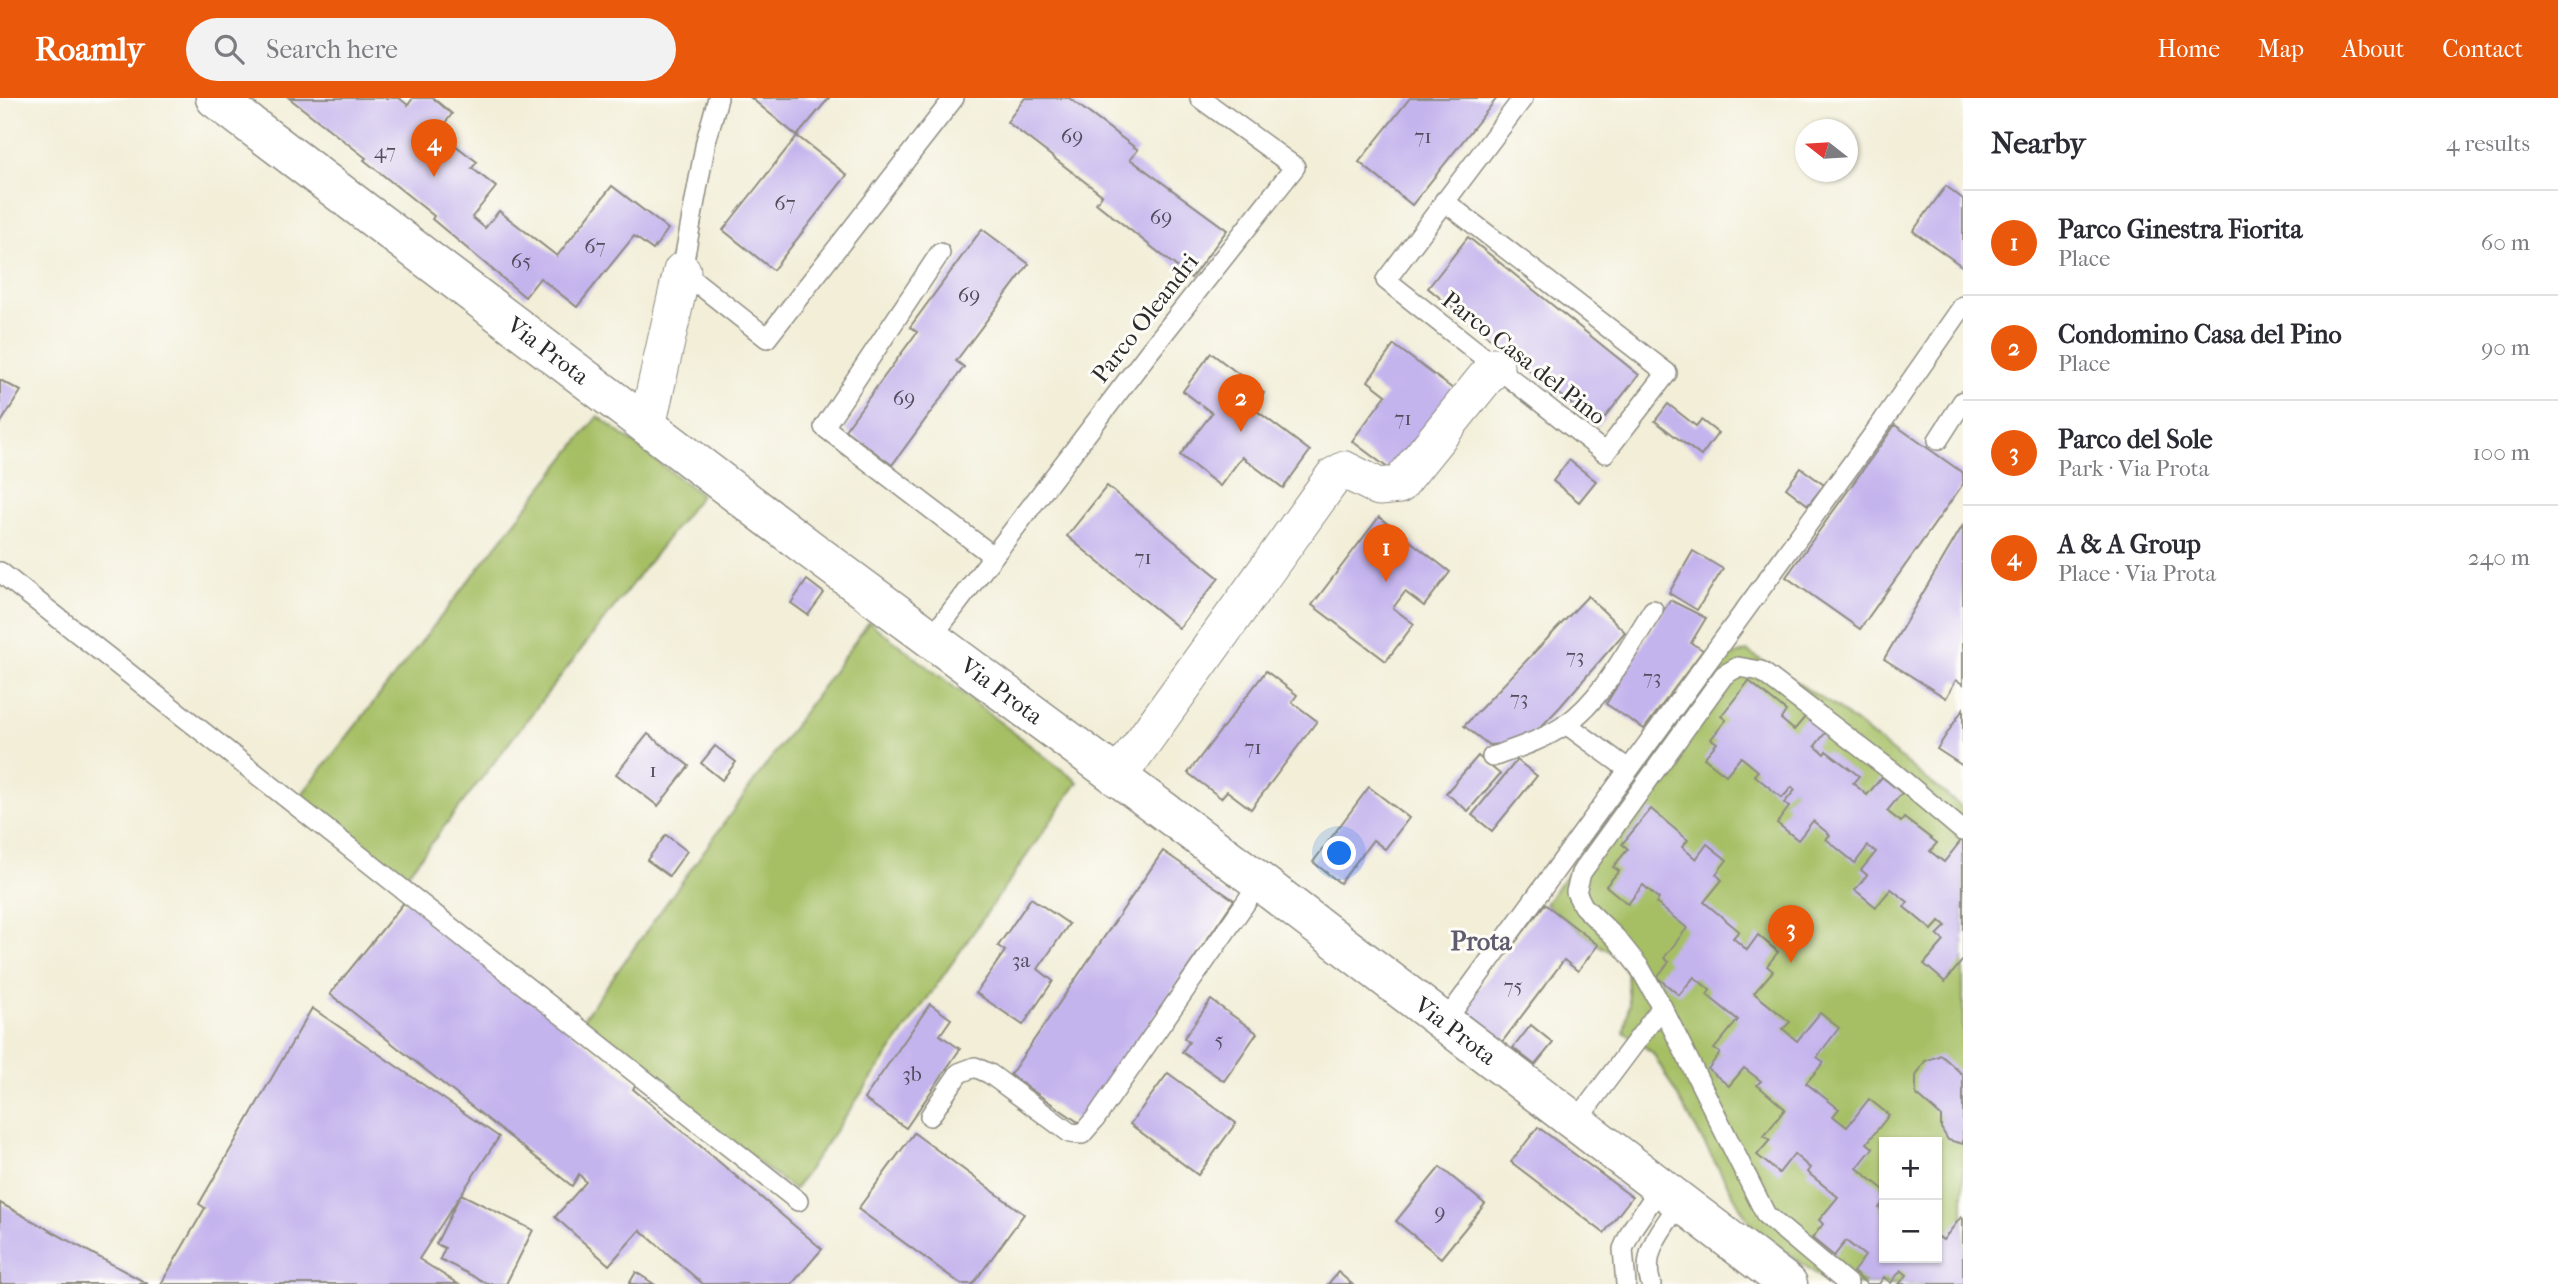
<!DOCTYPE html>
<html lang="en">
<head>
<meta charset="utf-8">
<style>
  :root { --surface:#fff; --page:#f2f2f3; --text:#2b2b33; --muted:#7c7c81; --line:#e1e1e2; --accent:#ea580c }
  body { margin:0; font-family:"IM FELL French Canon",serif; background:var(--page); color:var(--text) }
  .controls { position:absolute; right:21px; bottom:21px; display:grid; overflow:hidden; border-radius:0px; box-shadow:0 2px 5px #0004 }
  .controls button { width:63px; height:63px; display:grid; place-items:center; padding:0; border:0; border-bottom:2px solid var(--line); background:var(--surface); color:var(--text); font:35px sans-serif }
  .compass { position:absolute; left:1795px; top:21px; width:63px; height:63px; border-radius:50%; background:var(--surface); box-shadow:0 2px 5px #0004; rotate:287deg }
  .you { position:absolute; left:1340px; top:756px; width:24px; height:24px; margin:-18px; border:5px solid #fff; border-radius:50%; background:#1a73e8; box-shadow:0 0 0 10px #1a73e833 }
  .badge { display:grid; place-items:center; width:46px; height:46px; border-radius:50%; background:var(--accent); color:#fff; font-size:23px; font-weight:700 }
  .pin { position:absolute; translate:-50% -58px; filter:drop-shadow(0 2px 4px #0008) }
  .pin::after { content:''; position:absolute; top:37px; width:24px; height:21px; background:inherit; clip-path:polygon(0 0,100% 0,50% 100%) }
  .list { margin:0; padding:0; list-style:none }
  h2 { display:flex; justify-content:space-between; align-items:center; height:91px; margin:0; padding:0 28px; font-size:30px }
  h2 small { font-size:23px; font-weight:400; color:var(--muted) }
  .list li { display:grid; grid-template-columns:46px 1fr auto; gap:21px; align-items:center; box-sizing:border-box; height:105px; padding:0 28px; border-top:2px solid var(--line) }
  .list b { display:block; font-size:26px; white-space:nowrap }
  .list p { margin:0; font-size:23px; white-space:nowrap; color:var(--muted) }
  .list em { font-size:23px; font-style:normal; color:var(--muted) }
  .icon { flex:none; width:38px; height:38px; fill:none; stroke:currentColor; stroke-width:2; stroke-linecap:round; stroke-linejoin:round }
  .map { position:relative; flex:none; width:1963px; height:1186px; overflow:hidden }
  header { display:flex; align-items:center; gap:42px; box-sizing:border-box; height:98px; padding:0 35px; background:var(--accent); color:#fff }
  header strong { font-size:33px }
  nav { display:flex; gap:38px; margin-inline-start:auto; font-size:24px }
  .search { width:490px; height:63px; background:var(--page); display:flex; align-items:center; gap:18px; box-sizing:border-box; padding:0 24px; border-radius:38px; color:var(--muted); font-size:26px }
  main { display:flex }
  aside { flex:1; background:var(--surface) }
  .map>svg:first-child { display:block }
</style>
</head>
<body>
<header>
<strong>Roamly</strong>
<div class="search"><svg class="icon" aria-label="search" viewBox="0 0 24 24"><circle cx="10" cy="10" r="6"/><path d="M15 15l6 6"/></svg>Search here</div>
<nav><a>Home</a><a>Map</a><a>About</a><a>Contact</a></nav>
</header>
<main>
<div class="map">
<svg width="1963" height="1186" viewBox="0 0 1963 1186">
  <rect width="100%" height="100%" fill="#fdfcf7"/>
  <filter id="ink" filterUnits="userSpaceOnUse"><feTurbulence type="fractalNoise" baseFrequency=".0143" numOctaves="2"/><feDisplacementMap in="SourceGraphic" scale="14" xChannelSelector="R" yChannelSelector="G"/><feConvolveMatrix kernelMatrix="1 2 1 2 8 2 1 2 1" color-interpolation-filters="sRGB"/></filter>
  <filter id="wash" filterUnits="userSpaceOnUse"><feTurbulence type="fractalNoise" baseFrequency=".00686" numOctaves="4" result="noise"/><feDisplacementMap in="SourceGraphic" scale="28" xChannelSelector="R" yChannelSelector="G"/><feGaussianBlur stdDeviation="1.57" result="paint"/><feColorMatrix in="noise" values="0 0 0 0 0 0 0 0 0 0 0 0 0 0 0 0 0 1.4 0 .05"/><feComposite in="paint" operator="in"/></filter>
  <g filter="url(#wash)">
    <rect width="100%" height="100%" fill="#f2eed8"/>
    <g fill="#a6bf65" stroke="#687548" stroke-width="2" fill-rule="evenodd">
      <path d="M598,318L701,397L402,783L299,700Z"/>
      <path d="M869,524L1078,684L794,1092L580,925Z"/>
      <path d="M1747,553L1837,610L1963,710V1186H1829L1750,1126L1653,955L1624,934L1629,906L1627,875L1613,855L1598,847L1545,806L1726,560ZM1884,1044H1937V1160H1884Z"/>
    </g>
    <g id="blocks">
      <g fill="#c4b4ed">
        <path d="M289,0H399L408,7L413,0H433L452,16L438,34L477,64L472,70L496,89L472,119L485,130L499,113L557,158L612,88L668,131L653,152L634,138L577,209L540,180L525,199L432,121L434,118L364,62L366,60Z"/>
        <path d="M751,0H829L797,38Z"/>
        <path d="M1025,0H1069L1138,52L1130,61L1227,132L1191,180L1096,105L1102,97L1007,24Z"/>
        <path d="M1410,0H1497L1412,107L1359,64Z"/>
        <path d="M797,38L847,77L773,172L723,132Z"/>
        <path d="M1946,88L1963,101V169L1913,133Z"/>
        <path d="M982,131L1029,166L956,263L964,269L892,367L845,332L917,234L910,229Z"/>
        <path d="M1468,139L1639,277L1598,328L1428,190Z"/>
        <path d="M1394,247L1457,294L1396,376L1352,343L1386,297L1368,283Z"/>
        <path d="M1211,255L1264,295L1253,310L1310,353L1283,390L1242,359L1220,388L1180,357L1212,315L1183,293Z"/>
        <path d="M0,282L21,293L0,326Z"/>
        <path d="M1668,306L1696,328L1701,322L1718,335L1701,358L1655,323Z"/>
        <path d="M1895,327L1963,375V386L1860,531L1786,479Z"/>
        <path d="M1569,362L1596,383L1579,404L1553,383Z"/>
        <path d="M1801,370L1824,387L1808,407L1786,390Z"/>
        <path d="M1107,388L1219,480L1179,530L1067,438Z"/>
        <path d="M1379,419L1450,474L1424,508L1405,494L1393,510L1414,526L1386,563L1312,507Z"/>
        <path d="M1963,427V586L1956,582L1946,600L1884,561Z"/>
        <path d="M1693,453L1723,471L1697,512L1669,495Z"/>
        <path d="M807,482L824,495L808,517L791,505Z"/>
        <path d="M1588,498L1625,534L1559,610L1538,632L1515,645L1489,647L1464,628Z"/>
        <path d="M1670,502L1706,520L1691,545L1703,552L1644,631L1606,606Z"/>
        <path d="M1266,573L1297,597L1292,604L1317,623L1251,711L1227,693L1221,700L1188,675Z"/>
        <path d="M1749,583L1786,613L1781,621L1794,632L1806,618L1826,634L1815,648L1824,656L1826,653L1859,678L1853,685L1867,697L1882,679L1902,695L1887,713L1901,724L1904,720L1937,745L1930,753L1944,764L1963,740V862L1945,884L1924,866L1944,843L1937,837L1946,828L1940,823L1932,832L1904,809L1908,804L1891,791L1876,809L1855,792L1867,777L1861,772L1876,754L1868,748L1855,765L1826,741L1830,737L1813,723L1798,742L1777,725L1789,709L1784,705L1795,692L1792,689L1782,700L1754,677L1758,673L1741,659L1726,677L1704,660L1717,645L1711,641L1726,622L1721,618Z"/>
        <path d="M1963,611V668L1937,651Z"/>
        <path d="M648,636L689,668L658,708L616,676Z"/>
        <path d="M715,648L736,664L722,682L701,665Z"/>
        <path d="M1478,658L1500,676L1468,713L1446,695Z"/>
        <path d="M1517,662L1537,678L1492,733L1472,717Z"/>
        <path d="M1369,689L1409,720L1385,751L1373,742L1340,785L1313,764Z"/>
        <path d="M1651,711L1688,742L1682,749L1696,761L1707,746L1727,762L1716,776L1722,782L1704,804L1739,833L1733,840L1747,852L1758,837L1778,854L1767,868L1773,873L1754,895L1790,924L1783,931L1797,943L1820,915L1839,930L1817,959L1824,964L1806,985L1839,1011L1833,1018L1847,1029L1869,1001L1889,1017L1867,1045L1873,1050L1857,1070L1884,1092V1103L1879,1110L1884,1114V1160H1937V1142L1939,1139L1943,1142L1961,1119L1963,1121V1186H1899L1907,1177L1901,1172L1891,1185L1884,1179L1879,1186H1867L1853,1174L1865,1158L1846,1143L1834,1158L1812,1140L1823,1126L1819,1122L1838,1099L1807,1074L1810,1070L1794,1056L1779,1075L1757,1057L1770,1042L1764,1038L1785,1011L1757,987L1761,983L1744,970L1729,988L1708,971L1720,955L1714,951L1738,922L1707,897L1710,892L1694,879L1679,897L1657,879L1669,864L1664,860L1687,830L1656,805L1659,801L1643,787L1628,806L1606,788L1619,773L1613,769L1628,751L1622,746Z"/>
        <path d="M666,737L687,753L669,778L647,762Z"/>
        <path d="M1163,753L1234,802L1081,1026L1010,977Z"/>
        <path d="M1031,800L1069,826L1038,871L1053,883L1023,927L976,895L1005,853L998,848Z"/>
        <path d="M406,802L636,986L633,991L822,1151L792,1186H703L640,1132L609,1167L555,1119L586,1084L579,1076L572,1088L330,896Z"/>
        <path d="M1545,806L1598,847L1578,873L1564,862L1502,944L1462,913Z"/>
        <path d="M1211,902L1257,935L1224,983L1182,954L1189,944L1184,940Z"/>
        <path d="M930,906L951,921L940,937L960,951L906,1030L864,1001Z"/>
        <path d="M312,910L499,1039L461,1096L533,1132L506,1186H488L440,1161L445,1150L436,1146L461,1096L419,1161L458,1186H161L205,1110L199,1106Z"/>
        <path d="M1531,927L1553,945L1535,967L1513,950Z"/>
        <path d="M1941,957L1963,977V1046L1948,1042L1941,1030V1018L1916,996V978L1925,963Z"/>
        <path d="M1168,975L1236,1025L1198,1077L1130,1026Z"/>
        <path d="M1538,1029L1632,1099L1604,1135L1511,1064Z"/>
        <path d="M914,1035L1024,1116L973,1186H961L858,1111Z"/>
        <path d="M1440,1069L1485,1106L1441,1160L1396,1123Z"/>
        <path d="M0,1105L148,1186H0Z"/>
        <path d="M636,1174L654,1186H629Z"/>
        <path d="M1338,1174L1352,1186H1328Z"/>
      </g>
    </g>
  </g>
  <g filter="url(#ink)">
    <use href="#blocks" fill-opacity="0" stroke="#8e8c82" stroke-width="2"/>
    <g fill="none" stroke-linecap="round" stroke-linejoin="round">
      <defs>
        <g id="service">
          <path d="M718,0L706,43L682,173L767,240L954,0"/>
          <path d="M1444,103L1667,275L1605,355L1386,182L1523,0"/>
          <path d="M940,155L824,329L993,458"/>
          <path d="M1938,342L1963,303"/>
          <path d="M0,474L798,1103"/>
          <path d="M931,540L1149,254L1295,69L1200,0"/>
          <path d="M1566,626L1628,671"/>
          <path d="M1492,659C1517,650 1543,642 1565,627C1602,602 1629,549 1653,512"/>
          <path d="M1444,925L1883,323L1963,208"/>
          <path d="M930,1018L959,975L975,969L990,976L1070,1035L1082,1036L1095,1021L1260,784"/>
          <path d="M1575,1025L1662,909"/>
          <path d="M1626,1186L1623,1151L1632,1131L1660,1090"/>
          <path d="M1651,1186C1640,1154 1663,1130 1680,1105"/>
          <path d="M1848,1186L1766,1117L1662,909L1640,870L1616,840L1583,808L1576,794L1581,775L1724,577L1738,569L1761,573L1893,674L1963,733"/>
        </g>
        <g id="minor">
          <path d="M647,328L682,173"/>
          <path d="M1117,680L1334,378L1345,372L1379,389L1399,387L1495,268"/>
        </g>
        <g id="tertiary">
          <path id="s1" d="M215,0L811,452L1260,784L1788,1186"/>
        </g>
      </defs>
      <use href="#service" stroke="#8e8c82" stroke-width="22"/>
      <use href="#minor" stroke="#8e8c82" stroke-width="39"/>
      <use href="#tertiary" stroke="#8e8c82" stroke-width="41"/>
      <use href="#service" stroke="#fff" stroke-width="19"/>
      <use href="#minor" stroke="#fff" stroke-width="37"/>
      <use href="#tertiary" stroke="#fff" stroke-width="38"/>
    </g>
  </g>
  <g text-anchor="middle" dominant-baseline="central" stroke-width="6" stroke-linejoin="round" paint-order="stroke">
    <g font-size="21" fill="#514d5c">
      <text x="1072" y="38">69</text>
      <text x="1423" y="38">71</text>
      <text x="385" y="53">47</text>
      <text x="785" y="105">67</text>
      <text x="1161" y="119">69</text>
      <text x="595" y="148">67</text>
      <text x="521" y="163">65</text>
      <text x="969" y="197">69</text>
      <text x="904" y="300">69</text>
      <text x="1403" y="320">71</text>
      <text x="1143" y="459">71</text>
      <text x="1575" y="558">73</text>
      <text x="1652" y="579">73</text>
      <text x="1519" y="600">73</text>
      <text x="1253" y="649">71</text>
      <text x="653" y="672">1</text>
      <text x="1021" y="862">3a</text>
      <text x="1513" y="888">75</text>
      <text x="1219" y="942">5</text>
      <text x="912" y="976">3b</text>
      <text x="1440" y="1114">9</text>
    </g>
    <g font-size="24" fill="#2b2b2b" stroke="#fdfcf7">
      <text transform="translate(1145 220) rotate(-52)">Parco Oleandri</text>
      <text stroke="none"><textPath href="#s1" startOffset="418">Via Prota</textPath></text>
      <text transform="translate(1524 260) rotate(38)">Parco Casa del Pino</text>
      <text stroke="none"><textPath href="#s1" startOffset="985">Via Prota</textPath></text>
      <text stroke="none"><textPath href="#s1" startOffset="1552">Via Prota</textPath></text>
    </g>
    <g font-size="26" font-weight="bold" fill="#615b6f" stroke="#fdfcf7">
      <text x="1481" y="843">Prota</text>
    </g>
  </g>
</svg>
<div class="controls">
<button>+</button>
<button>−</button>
</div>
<svg class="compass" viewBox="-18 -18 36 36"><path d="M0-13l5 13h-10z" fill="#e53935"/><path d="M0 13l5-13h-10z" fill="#7c7c81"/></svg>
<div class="you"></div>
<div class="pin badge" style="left:1386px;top:484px">1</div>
<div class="pin badge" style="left:1241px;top:334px">2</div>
<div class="pin badge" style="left:1791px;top:865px">3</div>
<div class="pin badge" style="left:434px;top:79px">4</div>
</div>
<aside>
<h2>Nearby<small>4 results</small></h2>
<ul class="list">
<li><span class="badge">1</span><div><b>Parco Ginestra Fiorita</b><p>Place</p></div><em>60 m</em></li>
<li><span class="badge">2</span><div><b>Condomino Casa del Pino</b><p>Place</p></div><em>90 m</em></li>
<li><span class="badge">3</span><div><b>Parco del Sole</b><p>Park · Via Prota</p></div><em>100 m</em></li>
<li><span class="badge">4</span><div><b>A &amp; A Group</b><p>Place · Via Prota</p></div><em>240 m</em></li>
</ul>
</aside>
</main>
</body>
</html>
